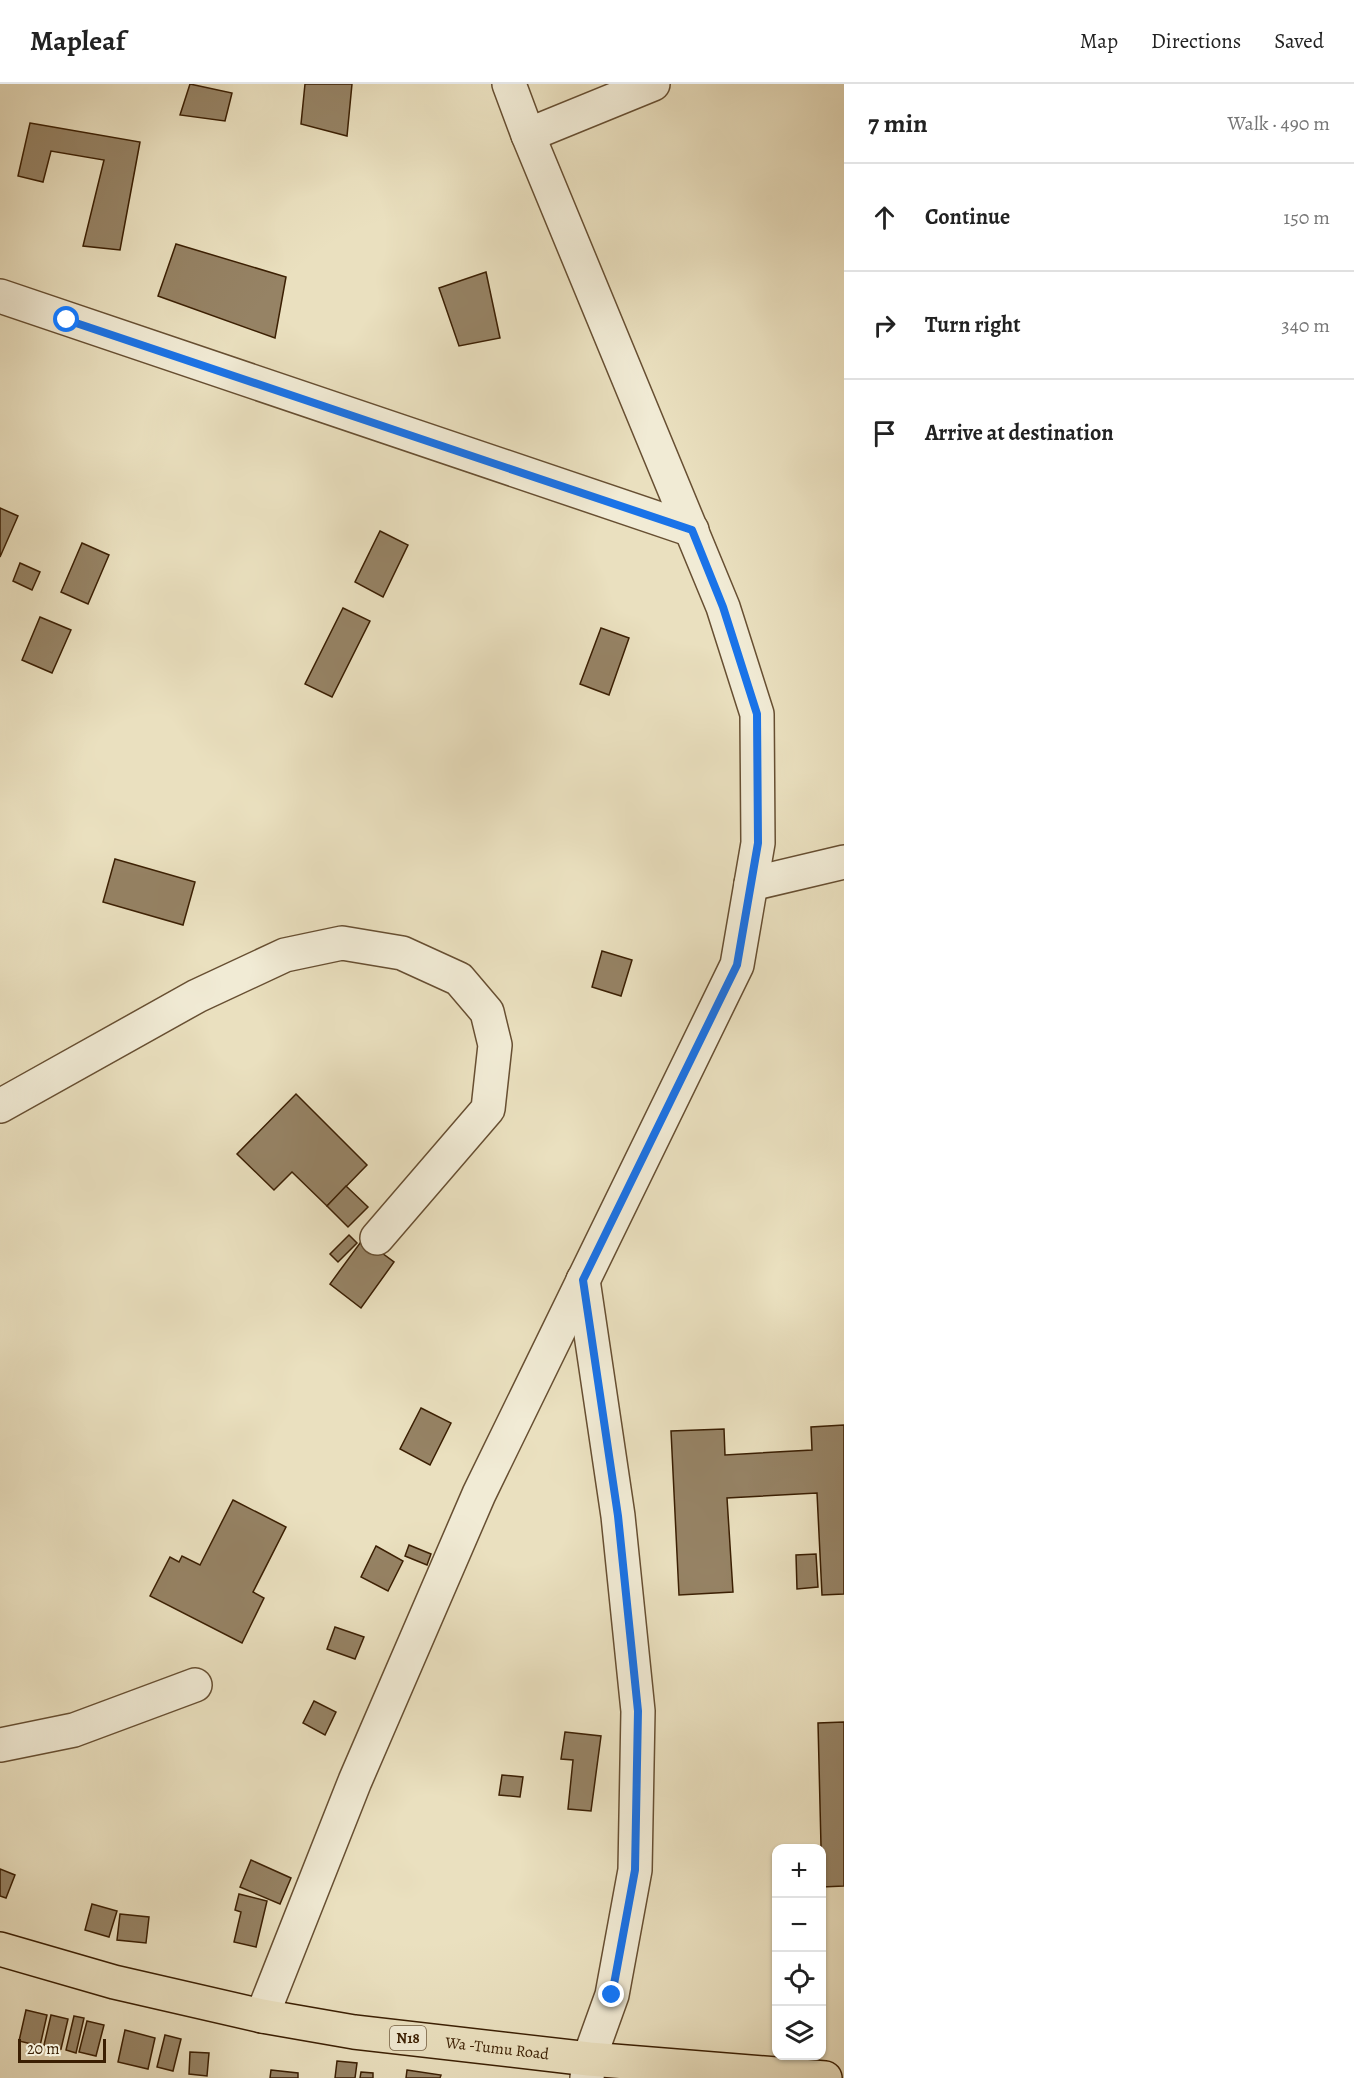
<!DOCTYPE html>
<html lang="en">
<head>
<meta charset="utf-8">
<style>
  :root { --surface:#fff; --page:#f2f2f2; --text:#222; --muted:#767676; --line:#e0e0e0 }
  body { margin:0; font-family:Alegreya,serif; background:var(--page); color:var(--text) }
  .controls { position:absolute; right:18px; bottom:18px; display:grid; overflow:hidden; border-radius:12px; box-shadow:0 2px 4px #0004 }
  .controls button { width:54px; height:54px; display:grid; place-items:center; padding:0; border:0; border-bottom:2px solid var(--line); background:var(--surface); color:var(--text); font:30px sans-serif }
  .scale { position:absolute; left:18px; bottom:15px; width:88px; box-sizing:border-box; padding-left:6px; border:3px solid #3b1f03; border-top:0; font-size:16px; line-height:21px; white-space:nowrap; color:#3b1f03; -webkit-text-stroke:4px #f1ebd5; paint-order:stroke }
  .stop { position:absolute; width:18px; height:18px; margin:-14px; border:4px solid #1a73e8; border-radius:50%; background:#fff }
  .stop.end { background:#1a73e8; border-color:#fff; box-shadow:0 2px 6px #0008 }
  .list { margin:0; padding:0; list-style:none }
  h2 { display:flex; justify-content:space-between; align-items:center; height:78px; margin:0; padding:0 24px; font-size:26px }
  h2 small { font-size:20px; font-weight:400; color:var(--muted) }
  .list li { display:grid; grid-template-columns:39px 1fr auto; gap:18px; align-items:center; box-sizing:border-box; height:108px; padding:0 24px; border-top:2px solid var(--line) }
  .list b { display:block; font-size:22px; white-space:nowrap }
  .list em { font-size:20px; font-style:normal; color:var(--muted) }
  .icon { flex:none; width:33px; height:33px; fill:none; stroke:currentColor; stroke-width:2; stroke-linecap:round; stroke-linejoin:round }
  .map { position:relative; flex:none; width:844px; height:1994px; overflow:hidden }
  header { display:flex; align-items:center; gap:36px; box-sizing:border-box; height:84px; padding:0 30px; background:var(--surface); border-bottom:2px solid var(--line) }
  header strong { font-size:28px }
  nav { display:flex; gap:33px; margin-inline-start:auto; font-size:21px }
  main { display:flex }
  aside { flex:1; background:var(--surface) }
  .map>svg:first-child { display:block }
</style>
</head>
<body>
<header>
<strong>Mapleaf</strong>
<nav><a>Map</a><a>Directions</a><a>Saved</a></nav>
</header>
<main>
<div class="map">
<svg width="844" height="1994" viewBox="0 0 844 1994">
  <rect width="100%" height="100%" fill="#eae0bf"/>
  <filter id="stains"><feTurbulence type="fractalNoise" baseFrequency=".00333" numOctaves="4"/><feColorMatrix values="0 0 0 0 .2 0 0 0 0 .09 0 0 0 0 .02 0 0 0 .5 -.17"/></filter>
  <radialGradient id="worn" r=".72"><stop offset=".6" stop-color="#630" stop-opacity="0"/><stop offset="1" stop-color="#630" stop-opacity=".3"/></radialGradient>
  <g fill="#968365" stroke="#3b1f03" stroke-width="1.5">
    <path d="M190,0L232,9L225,37L180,31Z"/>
    <path d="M305,0H352L347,52L301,40Z"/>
    <path d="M30,39L140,58L120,166L83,162L104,76L51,67L43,98L18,92Z"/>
    <path d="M176,160L286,193L275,254L158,212Z"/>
    <path d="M486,188L500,254L459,262L439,204Z"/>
    <path d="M0,424L18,432L0,473Z"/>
    <path d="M380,447L408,461L383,513L355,498Z"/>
    <path d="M82,459L109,471L88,520L61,508Z"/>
    <path d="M20,479L40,488L32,506L13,497Z"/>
    <path d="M343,524L370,537L332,613L305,600Z"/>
    <path d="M40,533L71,546L52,589L22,576Z"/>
    <path d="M601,544L629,554L609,611L580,600Z"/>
    <path d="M115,775L195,798L183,841L103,818Z"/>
    <path d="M602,867L632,876L621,912L592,903Z"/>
    <path d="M296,1010L367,1081L327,1122L292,1088L274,1106L237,1070Z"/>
    <path d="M346,1102L368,1123L348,1143L327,1122Z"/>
    <path d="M349,1151L357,1159L338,1178L330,1170Z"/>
    <path d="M363,1155L394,1178L361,1224L330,1200Z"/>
    <path d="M421,1324L451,1339L430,1381L400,1365Z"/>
    <path d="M844,1341V1510L822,1511L817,1409L727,1414L733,1508L679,1511L671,1347L724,1345L725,1371L812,1366L811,1343Z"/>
    <path d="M233,1416L286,1443L253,1508L264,1514L242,1559L150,1512L170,1473L179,1478L182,1472L200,1481Z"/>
    <path d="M409,1461L431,1470L427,1481L405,1472Z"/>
    <path d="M376,1462L403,1477L388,1507L361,1493Z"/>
    <path d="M816,1470L818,1503L797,1505L796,1471Z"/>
    <path d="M335,1543L364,1553L355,1575L327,1565Z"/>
    <path d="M314,1617L336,1628L325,1651L303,1639Z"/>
    <path d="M844,1638V1802L822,1803L818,1639Z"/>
    <path d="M565,1648L601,1652L591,1727L568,1725L573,1676L561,1675Z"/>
    <path d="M502,1691L523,1693L520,1713L499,1711Z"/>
    <path d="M251,1776L291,1794L280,1820L240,1803Z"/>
    <path d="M0,1785L15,1791L6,1814L0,1812Z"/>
    <path d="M239,1810L267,1817L256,1863L234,1858L241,1828L235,1826Z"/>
    <path d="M92,1820L117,1827L109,1853L85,1846Z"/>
    <path d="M120,1830L149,1833L146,1859L117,1856Z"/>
    <path d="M26,1926L47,1931L40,1962L19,1957Z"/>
    <path d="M51,1931L68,1935L61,1965L44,1961Z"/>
    <path d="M74,1932L84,1934L76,1969L66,1966Z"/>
    <path d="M87,1937L104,1941L96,1972L79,1968Z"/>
    <path d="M125,1946L155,1954L148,1985L118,1978Z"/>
    <path d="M165,1951L181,1955L173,1987L157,1983Z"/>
    <path d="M190,1968L209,1969L207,1992L189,1990Z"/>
    <path d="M337,1977L357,1979L355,1994H335Z"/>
    <path d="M271,1986L298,1989V1994H270Z"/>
    <path d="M407,1986L441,1991L440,1994H406Z"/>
    <path d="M361,1988L373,1989V1994H360Z"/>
  </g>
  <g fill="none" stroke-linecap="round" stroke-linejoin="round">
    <defs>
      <g id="minor">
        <path d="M528,51L653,0"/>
        <path d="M0,212L692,446"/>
        <path d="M751,800L844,778"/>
        <path d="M0,1022L197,912L285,871L342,859L402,869L459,895L487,928L495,961L488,1025L377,1154"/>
        <path d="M583,1196L618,1432L638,1627L635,1786L612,1911L589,1975L587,1994"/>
        <path d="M0,1661L74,1646L195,1601"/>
        <path d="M262,1932L355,1697L479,1410L737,881L758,759L757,630L723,523L528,51L509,0"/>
      </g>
      <g id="highway">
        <path id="s1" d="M0,1865L114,1898L262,1932L354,1948L589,1975L825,1994"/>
      </g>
    </defs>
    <use href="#minor" stroke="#674f32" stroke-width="36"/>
    <use href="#highway" stroke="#3b1f03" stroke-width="36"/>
    <use href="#minor" stroke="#f1ebd5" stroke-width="33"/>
    <use href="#highway" stroke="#eae0bf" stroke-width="33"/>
  </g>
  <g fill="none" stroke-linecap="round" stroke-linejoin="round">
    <path stroke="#1a73e8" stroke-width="8" d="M67,236L692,446L723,523L757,630L758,759L737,881L583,1196L618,1432L638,1627L635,1786L612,1911"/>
  </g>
  <g text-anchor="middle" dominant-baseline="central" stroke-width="4.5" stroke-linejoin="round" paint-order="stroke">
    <rect fill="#f1ebd5" stroke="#725c42" stroke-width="1.5" x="390" y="1942" width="36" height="24" rx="4.5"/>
    <g font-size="15" font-weight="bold" fill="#3b1f03">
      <text x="408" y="1954">N18</text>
    </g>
    <g font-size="16" fill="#3b1f03" stroke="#f1ebd5">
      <text stroke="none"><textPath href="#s1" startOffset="508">Wa -Tumu Road</textPath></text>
    </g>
  </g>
  <rect width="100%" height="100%" filter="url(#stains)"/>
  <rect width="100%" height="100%" fill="url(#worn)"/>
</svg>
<div class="controls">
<button>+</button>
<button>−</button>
<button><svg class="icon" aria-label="locate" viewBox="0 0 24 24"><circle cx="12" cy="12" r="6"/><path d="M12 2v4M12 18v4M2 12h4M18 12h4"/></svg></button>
<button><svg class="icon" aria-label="layers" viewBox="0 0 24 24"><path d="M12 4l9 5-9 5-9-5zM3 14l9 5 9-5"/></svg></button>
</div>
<div class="scale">20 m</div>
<div class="stop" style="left:67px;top:236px"></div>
<div class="stop end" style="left:612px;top:1911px"></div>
</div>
<aside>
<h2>7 min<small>Walk · 490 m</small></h2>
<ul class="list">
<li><svg class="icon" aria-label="ahead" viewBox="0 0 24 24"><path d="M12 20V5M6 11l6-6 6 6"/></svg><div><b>Continue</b></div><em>150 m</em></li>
<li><svg class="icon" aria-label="right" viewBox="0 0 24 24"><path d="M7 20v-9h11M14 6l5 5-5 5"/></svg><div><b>Turn right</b></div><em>340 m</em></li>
<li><svg class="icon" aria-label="arrive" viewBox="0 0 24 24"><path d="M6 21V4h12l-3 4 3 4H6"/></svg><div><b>Arrive at destination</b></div></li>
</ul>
</aside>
</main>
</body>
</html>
